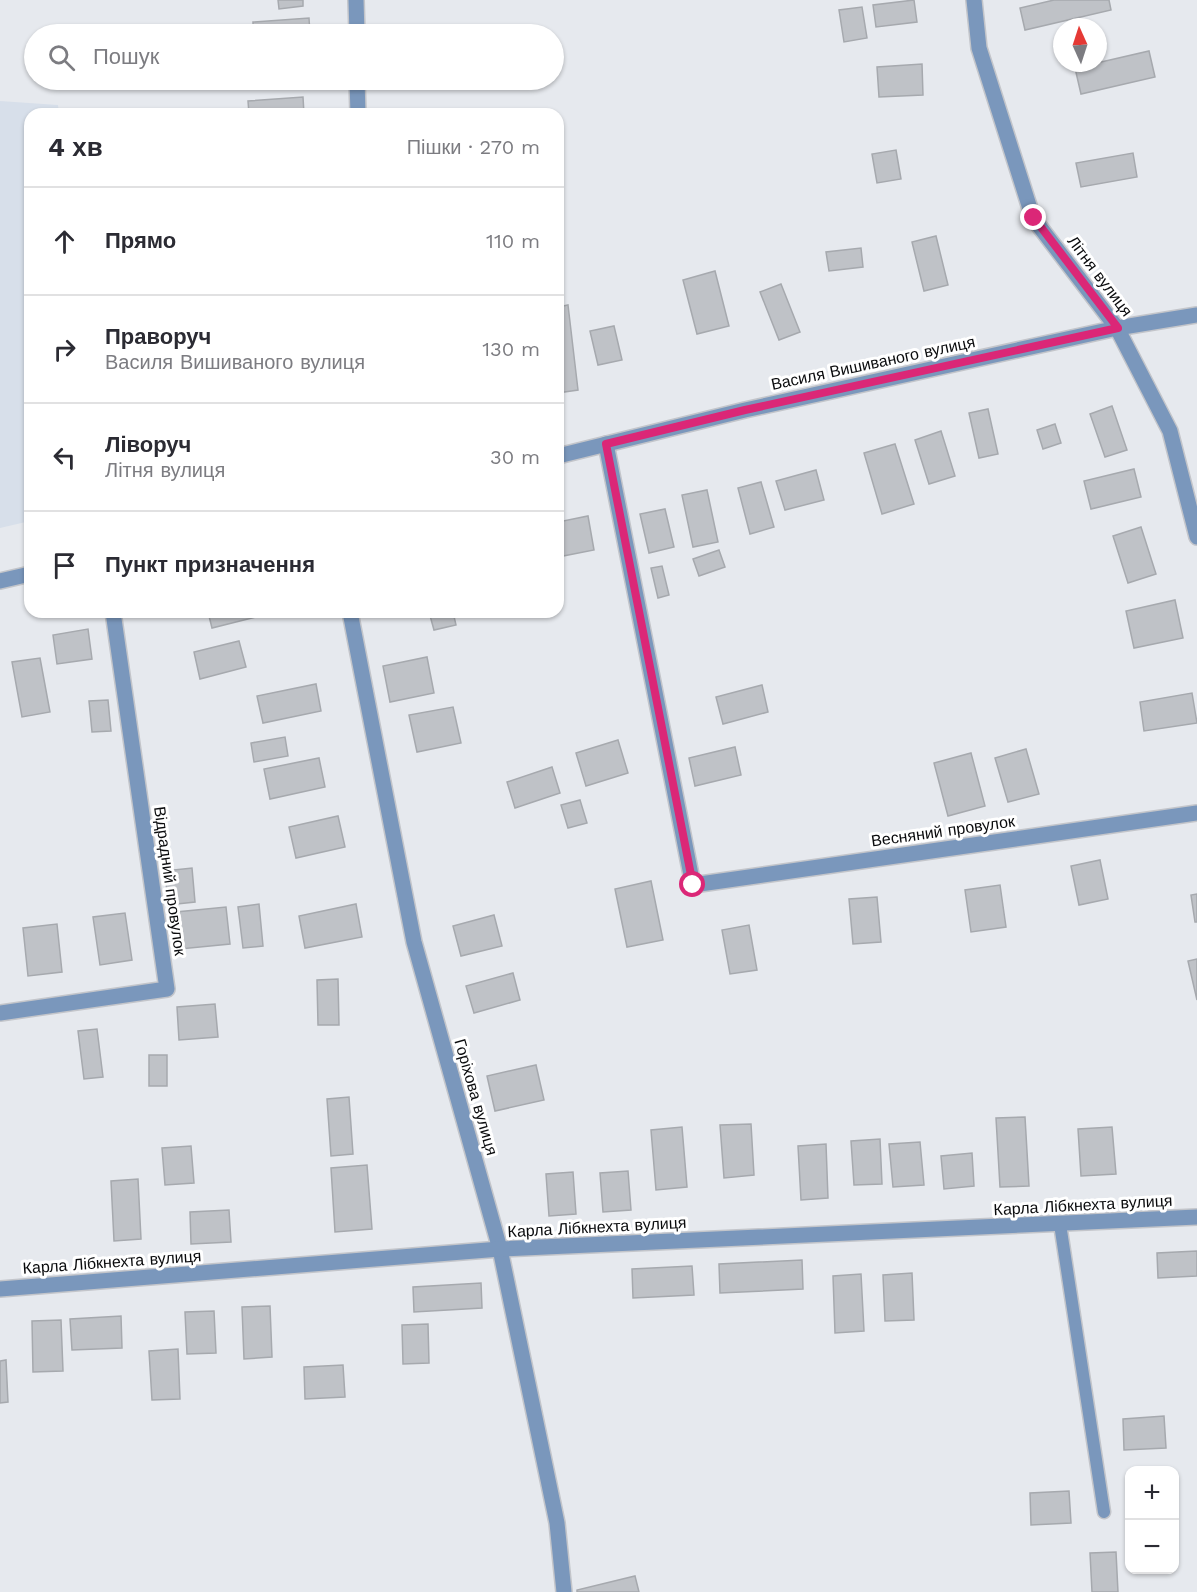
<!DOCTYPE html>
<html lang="uk">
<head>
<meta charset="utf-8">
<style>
  :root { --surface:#fff; --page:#f7f7f7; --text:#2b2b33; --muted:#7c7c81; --line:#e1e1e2 }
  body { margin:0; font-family:"Work Sans",sans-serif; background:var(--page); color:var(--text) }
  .controls { position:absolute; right:18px; bottom:18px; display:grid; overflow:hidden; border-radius:12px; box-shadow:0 2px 4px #0004 }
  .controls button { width:54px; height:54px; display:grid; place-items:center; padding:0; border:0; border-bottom:2px solid var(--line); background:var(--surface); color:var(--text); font:30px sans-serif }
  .compass { position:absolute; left:1053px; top:18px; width:54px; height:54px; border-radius:50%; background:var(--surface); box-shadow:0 2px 4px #0004; rotate:357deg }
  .stop { position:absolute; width:18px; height:18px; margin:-14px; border:4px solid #db2777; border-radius:50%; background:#fff }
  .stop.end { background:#db2777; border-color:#fff; box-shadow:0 2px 6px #0008 }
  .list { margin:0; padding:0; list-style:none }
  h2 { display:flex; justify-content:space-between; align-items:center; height:78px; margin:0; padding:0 24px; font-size:26px }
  h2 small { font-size:20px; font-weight:400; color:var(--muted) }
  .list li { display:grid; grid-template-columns:39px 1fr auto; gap:18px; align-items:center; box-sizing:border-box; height:108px; padding:0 24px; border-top:2px solid var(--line) }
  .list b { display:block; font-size:22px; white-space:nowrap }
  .list p { margin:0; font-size:20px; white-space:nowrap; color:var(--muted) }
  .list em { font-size:20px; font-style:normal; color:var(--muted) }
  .icon { flex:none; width:33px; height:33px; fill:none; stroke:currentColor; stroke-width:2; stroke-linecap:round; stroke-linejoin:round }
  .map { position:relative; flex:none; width:1197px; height:1592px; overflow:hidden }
  .search { position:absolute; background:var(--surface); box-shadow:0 2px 4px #0004; left:24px; top:24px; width:540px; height:66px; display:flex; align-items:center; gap:15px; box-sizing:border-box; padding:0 21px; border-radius:33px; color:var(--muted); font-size:22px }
  .panel { position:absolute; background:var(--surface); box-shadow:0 2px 4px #0004; left:24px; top:108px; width:540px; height:510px; border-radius:18px }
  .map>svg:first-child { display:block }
</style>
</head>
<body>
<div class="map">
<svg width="1197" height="1592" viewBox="0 0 1197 1592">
  <rect width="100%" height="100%" fill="#e6e9ee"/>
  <path fill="#d7dfea" d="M0,101L58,105L59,114H30V521L0,528Z"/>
  <g fill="#bfc2c7" stroke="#a6a9ae" stroke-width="1.5">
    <path d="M278,0H303V6L279,9Z"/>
    <path d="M914,0L917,22L876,27L873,5Z"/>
    <path d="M1054,0H1109L1111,10L1025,30L1020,8Z"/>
    <path d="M862,7L867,38L844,42L839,10Z"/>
    <path d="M309,18L310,34H253V22Z"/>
    <path d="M1149,51L1155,77L1081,94L1075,68Z"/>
    <path d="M922,64L923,95L879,97L877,67Z"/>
    <path d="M303,97L304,114H249L248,101Z"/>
    <path d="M896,150L901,179L877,183L872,154Z"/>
    <path d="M1133,153L1137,177L1081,187L1076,163Z"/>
    <path d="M936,236L948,285L924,291L912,242Z"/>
    <path d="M861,248L863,267L829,271L826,252Z"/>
    <path d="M715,271L729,326L697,334L683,280Z"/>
    <path d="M781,284L800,332L779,340L760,292Z"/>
    <path d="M568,305L578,390L558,393V307Z"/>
    <path d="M614,326L622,360L598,365L590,331Z"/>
    <path d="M1112,406L1127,450L1105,457L1090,414Z"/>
    <path d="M988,409L998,454L979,458L969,413Z"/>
    <path d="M1055,424L1061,443L1043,449L1037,430Z"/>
    <path d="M941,431L955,476L929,484L915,440Z"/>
    <path d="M895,444L914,504L882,514L864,453Z"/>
    <path d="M1134,469L1141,497L1091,509L1084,481Z"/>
    <path d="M816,470L824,500L785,510L776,481Z"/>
    <path d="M761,482L774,527L750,534L738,488Z"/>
    <path d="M707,490L718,542L693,547L682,495Z"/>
    <path d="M665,509L674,547L649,553L640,514Z"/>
    <path d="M588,516L594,550L558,557V522Z"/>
    <path d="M1141,527L1156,574L1128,583L1113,536Z"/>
    <path d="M719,550L725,567L699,576L693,559Z"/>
    <path d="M662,566L669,595L658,598L651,568Z"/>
    <path d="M1175,600L1183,638L1134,648L1126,611Z"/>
    <path d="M208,612H276L212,628Z"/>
    <path d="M429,612H453L456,625L434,630Z"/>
    <path d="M88,629L92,659L57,664L53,635Z"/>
    <path d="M239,641L246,667L200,679L194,652Z"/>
    <path d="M427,657L434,693L390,702L383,666Z"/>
    <path d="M40,658L50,712L22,717L12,662Z"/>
    <path d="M316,684L321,711L263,723L257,696Z"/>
    <path d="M762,685L768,712L723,724L716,697Z"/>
    <path d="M1192,693L1197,723L1144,731L1140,702Z"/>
    <path d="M108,700L111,731L92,732L89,701Z"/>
    <path d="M453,707L461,743L417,752L409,715Z"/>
    <path d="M285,737L288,756L254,762L251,743Z"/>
    <path d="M618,740L628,773L586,786L576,753Z"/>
    <path d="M735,747L741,775L695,786L689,758Z"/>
    <path d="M1026,749L1039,794L1008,802L995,758Z"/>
    <path d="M971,753L985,806L948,816L934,763Z"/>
    <path d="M319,758L325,787L270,799L264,769Z"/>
    <path d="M552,767L560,793L515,808L507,782Z"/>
    <path d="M580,800L587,823L568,828L561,805Z"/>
    <path d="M338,816L345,847L296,858L289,827Z"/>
    <path d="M1100,860L1108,899L1079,905L1071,866Z"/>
    <path d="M192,868L195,902L168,905L165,871Z"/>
    <path d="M651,881L663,940L627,947L615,889Z"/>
    <path d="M1000,885L1006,927L971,932L965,890Z"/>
    <path d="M1197,894V922H1195L1191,895Z"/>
    <path d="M877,897L881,942L853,944L849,899Z"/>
    <path d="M259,904L263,946L243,948L238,907Z"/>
    <path d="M356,904L362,937L305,948L299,916Z"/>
    <path d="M226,907L230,944L180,949L176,912Z"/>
    <path d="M125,913L132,960L100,965L93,917Z"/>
    <path d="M494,915L502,946L461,956L453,926Z"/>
    <path d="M57,924L62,972L28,976L23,928Z"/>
    <path d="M749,925L757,970L730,974L722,930Z"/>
    <path d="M1197,959V1000L1188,961Z"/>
    <path d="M513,973L520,1000L474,1013L466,986Z"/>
    <path d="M338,979L339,1025H318L317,980Z"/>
    <path d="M215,1004L218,1037L179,1040L177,1007Z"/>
    <path d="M97,1029L103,1077L84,1079L78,1031Z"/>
    <rect x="149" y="1055" width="18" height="31"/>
    <path d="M536,1065L544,1100L495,1111L487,1076Z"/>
    <path d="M349,1097L353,1154L331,1156L327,1099Z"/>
    <path d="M1025,1117L1029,1186L1000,1187L996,1118Z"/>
    <path d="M751,1124L754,1175L724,1178L720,1125Z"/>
    <path d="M682,1127L687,1187L656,1190L651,1130Z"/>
    <path d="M1112,1127L1116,1174L1081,1176L1078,1129Z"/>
    <path d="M880,1139L882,1184L854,1185L851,1141Z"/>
    <path d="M920,1142L924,1185L893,1187L889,1144Z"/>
    <path d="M826,1144L828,1198L801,1200L798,1146Z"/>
    <path d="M191,1146L194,1183L165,1185L162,1148Z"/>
    <path d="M972,1153L974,1186L944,1189L941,1156Z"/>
    <path d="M367,1165L372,1229L335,1232L331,1168Z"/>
    <path d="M628,1171L631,1210L603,1212L600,1173Z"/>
    <path d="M573,1172L576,1214L549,1216L546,1174Z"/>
    <path d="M138,1179L141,1239L114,1241L111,1181Z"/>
    <path d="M229,1210L231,1242L191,1244L190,1212Z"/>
    <path d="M1197,1251V1276L1158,1278L1157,1253Z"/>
    <path d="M802,1260L803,1289L720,1293L719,1264Z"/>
    <path d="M692,1266L694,1295L633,1298L632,1269Z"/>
    <path d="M912,1273L914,1320L885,1321L883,1275Z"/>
    <path d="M861,1274L864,1331L835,1333L833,1276Z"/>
    <path d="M481,1283L482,1308L414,1312L413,1287Z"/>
    <path d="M270,1306L272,1357L244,1359L242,1307Z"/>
    <path d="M214,1311L216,1353L187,1354L185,1312Z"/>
    <path d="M121,1316L122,1348L72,1350L70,1319Z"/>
    <path d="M61,1320L63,1371L33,1372L32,1321Z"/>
    <path d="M428,1324L429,1363L403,1364L402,1325Z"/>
    <path d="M178,1349L180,1399L152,1400L149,1351Z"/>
    <path d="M6,1360L8,1402L0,1403V1361Z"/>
    <path d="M343,1365L345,1397L305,1399L304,1367Z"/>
    <path d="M1164,1416L1166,1448L1124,1450L1123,1419Z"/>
    <path d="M1069,1491L1071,1523L1031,1525L1030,1493Z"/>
    <path d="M1116,1552L1118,1592H1092L1090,1553Z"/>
    <path d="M635,1576L639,1592H577V1590Z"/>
  </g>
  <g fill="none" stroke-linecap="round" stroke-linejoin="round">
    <defs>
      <path id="lane" d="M1060,1224L1104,1512"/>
      <g id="street">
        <path d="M356,0L357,34"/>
        <path d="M974,0L979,48L1033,218L1117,328L1170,431L1197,537"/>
        <path d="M357,80L358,114"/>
        <path d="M606,444L693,885L1197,813"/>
        <path d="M558,456L745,410L1117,328L1197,315"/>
        <path d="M0,581L30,574"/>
        <path d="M350,612L414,942L500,1249L557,1523L564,1592"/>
        <path d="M0,1013L167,989L113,612"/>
        <path d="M0,1289L500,1249L1197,1217"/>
      </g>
    </defs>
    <use href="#lane" stroke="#c3c5ca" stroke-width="15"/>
    <use href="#street" stroke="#c3c5ca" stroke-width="18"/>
    <use href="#lane" stroke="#7a97bc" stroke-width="12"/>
    <use href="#street" stroke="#7a97bc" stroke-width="15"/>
  </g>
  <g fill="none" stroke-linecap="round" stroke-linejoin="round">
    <path stroke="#db2777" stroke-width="8" d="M693,885L606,444L745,410L1118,328L1034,218"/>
  </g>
  <g text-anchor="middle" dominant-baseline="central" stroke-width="6" stroke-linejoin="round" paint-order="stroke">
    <g font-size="16" fill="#0a0b0d" stroke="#fff">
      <text transform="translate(1100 276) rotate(53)">Літня вулиця</text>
      <text transform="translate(873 363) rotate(-12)">Василя Вишиваного вулиця</text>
      <text transform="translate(943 831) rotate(-8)">Весняний провулок</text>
      <text transform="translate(170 881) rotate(82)">Відрадний провулок</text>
      <text transform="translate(476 1097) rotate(74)">Горіхова вулиця</text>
      <text transform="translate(1083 1205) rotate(-3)">Карла Лібкнехта вулиця</text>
      <text transform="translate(597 1227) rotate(-3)">Карла Лібкнехта вулиця</text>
      <text transform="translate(112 1262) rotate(-4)">Карла Лібкнехта вулиця</text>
    </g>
  </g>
</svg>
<div class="controls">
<button>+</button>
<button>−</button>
</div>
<svg class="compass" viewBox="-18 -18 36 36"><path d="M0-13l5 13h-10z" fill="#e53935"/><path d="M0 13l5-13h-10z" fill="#7c7c81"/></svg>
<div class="stop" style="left:693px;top:885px"></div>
<div class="stop end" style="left:1034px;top:218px"></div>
<div class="search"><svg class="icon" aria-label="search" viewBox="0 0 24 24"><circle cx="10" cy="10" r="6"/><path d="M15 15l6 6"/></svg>Пошук</div>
<section class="panel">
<h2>4 хв<small>Пішки · 270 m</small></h2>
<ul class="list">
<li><svg class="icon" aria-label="ahead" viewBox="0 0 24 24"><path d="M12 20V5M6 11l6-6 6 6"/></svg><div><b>Прямо</b></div><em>110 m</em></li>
<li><svg class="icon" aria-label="right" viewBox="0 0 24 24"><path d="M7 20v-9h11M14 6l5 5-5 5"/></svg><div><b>Праворуч</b><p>Василя Вишиваного вулиця</p></div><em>130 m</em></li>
<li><svg class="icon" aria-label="left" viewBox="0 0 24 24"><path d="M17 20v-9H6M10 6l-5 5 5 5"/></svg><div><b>Ліворуч</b><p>Літня вулиця</p></div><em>30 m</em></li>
<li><svg class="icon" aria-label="arrive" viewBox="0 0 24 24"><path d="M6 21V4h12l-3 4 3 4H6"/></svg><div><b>Пункт призначення</b></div></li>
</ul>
</section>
</div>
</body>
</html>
